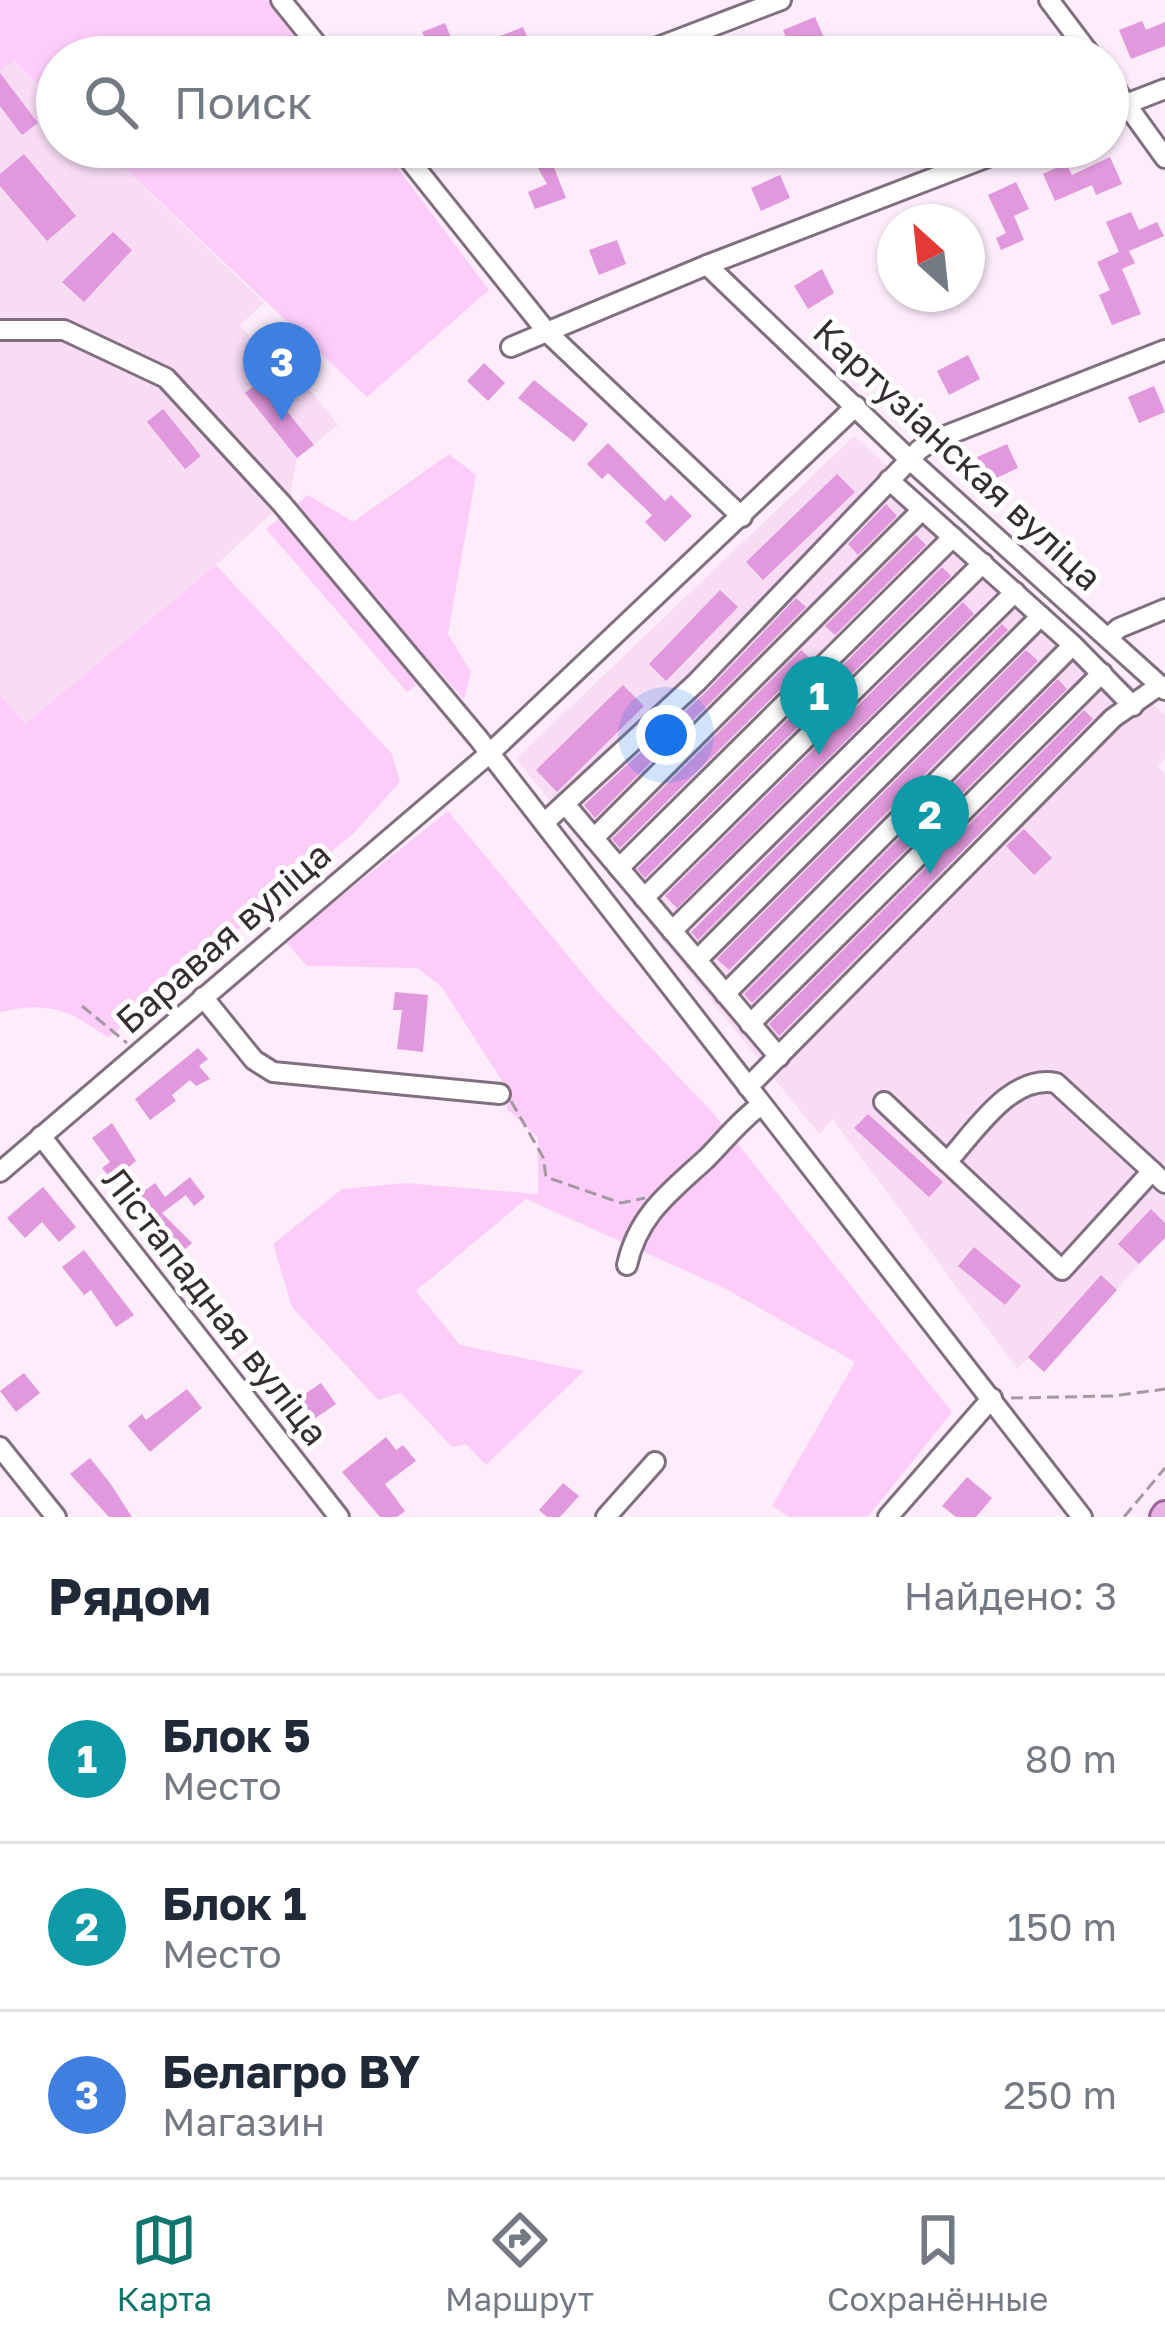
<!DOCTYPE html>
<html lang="ru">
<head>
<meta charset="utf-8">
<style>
  :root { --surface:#fff; --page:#f2f2f3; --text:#1f2937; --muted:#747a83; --line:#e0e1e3; --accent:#0f766e }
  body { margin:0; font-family:"Golos Text",sans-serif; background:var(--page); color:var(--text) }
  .compass { position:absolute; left:877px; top:204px; width:108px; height:108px; border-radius:50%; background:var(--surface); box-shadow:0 3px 9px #0004; rotate:333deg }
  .you { position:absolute; left:666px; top:735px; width:42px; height:42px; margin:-30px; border:9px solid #fff; border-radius:50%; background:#1a73e8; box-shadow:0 0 0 18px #1a73e833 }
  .badge { display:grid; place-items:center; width:78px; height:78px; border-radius:50%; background:var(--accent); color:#fff; font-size:39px; font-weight:700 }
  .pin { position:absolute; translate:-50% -99px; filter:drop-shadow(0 3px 6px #0008) }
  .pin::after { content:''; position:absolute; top:63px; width:42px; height:36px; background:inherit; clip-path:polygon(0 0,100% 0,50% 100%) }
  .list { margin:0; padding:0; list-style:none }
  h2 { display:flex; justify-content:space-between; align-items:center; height:156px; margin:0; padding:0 48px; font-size:51px }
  h2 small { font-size:39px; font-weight:400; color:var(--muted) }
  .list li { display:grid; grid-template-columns:78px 1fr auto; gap:36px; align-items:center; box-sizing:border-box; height:168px; padding:0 48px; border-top:3px solid var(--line) }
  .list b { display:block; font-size:45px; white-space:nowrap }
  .list p { margin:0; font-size:39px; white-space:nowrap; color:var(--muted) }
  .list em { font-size:39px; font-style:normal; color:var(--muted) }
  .icon { flex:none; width:66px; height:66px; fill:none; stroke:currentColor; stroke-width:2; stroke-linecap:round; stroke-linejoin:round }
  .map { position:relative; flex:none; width:1165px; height:1517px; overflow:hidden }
  .search { position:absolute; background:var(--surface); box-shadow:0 3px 9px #0004; left:36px; right:36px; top:36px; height:132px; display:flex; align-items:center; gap:30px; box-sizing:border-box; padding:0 42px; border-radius:66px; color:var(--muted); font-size:45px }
  .sheet { height:660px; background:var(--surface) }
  nav { display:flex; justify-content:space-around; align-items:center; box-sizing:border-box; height:168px; border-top:3px solid var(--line); background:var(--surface); font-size:33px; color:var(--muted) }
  nav a { display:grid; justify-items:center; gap:6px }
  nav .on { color:var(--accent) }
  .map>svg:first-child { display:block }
</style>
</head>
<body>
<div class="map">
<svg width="1165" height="1517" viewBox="0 0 1165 1517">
  <rect width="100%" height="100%" fill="#fdedfb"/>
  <g fill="#f7dcf4">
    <path d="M14,61L57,103V147H102L264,303L240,325L275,368L286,360L338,425L297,458L290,496L282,504L174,604L24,725L0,695V71Z"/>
    <path d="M854,436L1165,715V759L1158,767L1165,774V1223L1151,1210L1119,1243L1139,1264L1044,1372L1028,1358L1017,1369L833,1119L819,1134L516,759Z"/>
  </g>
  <g fill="#fdcdfa">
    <path d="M0,0H268L312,57H57V103L14,61L0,71Z"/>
    <path d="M102,147H382L489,290L367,397Z"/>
    <path d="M449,454L476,475L448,634L471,672L464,700L438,670L407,692L266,529L308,495L353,522Z"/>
    <path d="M216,565L392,754L400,782L355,832L108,1038C69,1009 47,1001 0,1012V695L25,724Z"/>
    <path d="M448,811L598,992L713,1113L952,1412L868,1517H789L772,1506L855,1362L724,1288L526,1199L416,1291L460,1345L584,1371L486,1465L466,1444L452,1447L401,1393L378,1400L292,1307L273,1244L342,1189L405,1183L538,1194V1138L507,1109L504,1084L441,986L417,968L307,966L285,941Z"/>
  </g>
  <g fill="#e198dc">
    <path d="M815,17L829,49L810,57H794L783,30Z"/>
    <path d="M1142,21L1146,30L1165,22V46L1131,59L1119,30Z"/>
    <path d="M445,23L459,57H433L422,32Z"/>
    <path d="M523,27L536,57H503L495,38Z"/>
    <path d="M0,73L38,123L22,135L0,106Z"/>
    <path d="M526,147H556L563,160L553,165L566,198L535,209L528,192L547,184Z"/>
    <path d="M24,154L76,216L47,241L0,186V174Z"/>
    <path d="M1110,157L1122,184L1096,195L1092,185L1055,201L1043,174L1066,163L1072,175Z"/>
    <path d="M780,175L790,198L761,211L751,188Z"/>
    <path d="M1016,182L1029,209L1014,216L1024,240L1001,250L996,238L1006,233L988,195Z"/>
    <path d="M1131,212L1139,230L1157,222L1164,236L1129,251L1135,263L1122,269L1141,314L1112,325L1099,295L1110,290L1097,262L1119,252L1106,222Z"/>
    <path d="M113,232L132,250L84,302L62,282Z"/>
    <path d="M617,240L626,264L599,275L589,250Z"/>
    <path d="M822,269L834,293L808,309L794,286Z"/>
    <path d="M968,355L980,379L949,395L937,371Z"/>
    <path d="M484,363L505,383L488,401L467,381Z"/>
    <path d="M262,380L314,445L297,458L245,393Z"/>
    <path d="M534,380L588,424L574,442L518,398Z"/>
    <path d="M1154,386L1165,412L1139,423L1128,397Z"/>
    <path d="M163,409L201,456L185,469L147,422Z"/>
    <path d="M608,443L665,501L671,495L692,516L665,542L645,522L652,515L608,473L602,479L587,464Z"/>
    <path d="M1007,444L1018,468L988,482L977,457Z"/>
    <path d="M837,474L855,492L763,580L746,562Z"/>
    <path d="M886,504L897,516L858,555L848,544Z"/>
    <path d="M916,535L926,545L835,635L825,626Z"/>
    <path d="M942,567L951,576L645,878L637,869Z"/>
    <path d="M720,590L738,607L666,681L649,664Z"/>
    <path d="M796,598L806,607L595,818L584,805L706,692Z"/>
    <path d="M963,602L974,614L677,908L665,896Z"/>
    <path d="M1002,624L1008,630L698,940L691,932Z"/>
    <path d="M801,650L811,659L620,848L612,839Z"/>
    <path d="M1026,650L1038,661L729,970L717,959Z"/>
    <path d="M1058,679L1067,689L752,1003L744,994Z"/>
    <path d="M623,685L644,706L557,792L536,770Z"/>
    <path d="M1084,710L1093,719L779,1036L769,1024Z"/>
    <path d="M1024,829L1052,858L1034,875L1006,846Z"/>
    <path d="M395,992L428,995L423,1052L397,1049L402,1010H393Z"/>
    <path d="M198,1048L208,1059L199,1066L210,1079L196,1086L190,1080L172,1095L176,1101L150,1120L135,1099Z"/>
    <path d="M868,1114L943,1182L929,1197L854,1128Z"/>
    <path d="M112,1123L136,1161L112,1180L102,1168L110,1162L92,1138Z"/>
    <path d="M190,1177L205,1197L194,1206L186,1195L162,1213L192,1243L183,1251L137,1196L155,1183L165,1197Z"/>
    <path d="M43,1187L76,1227L59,1242L42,1222L25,1238L7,1218Z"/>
    <path d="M1151,1209L1165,1223V1238L1139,1264L1118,1244Z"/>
    <path d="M974,1247L1021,1286L1005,1305L958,1266Z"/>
    <path d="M84,1250L134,1315L116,1327L91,1290L84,1295L62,1267Z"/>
    <path d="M1101,1275L1117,1290L1044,1372L1028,1357Z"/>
    <path d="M24,1373L40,1393L16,1412L0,1391Z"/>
    <path d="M321,1383L336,1404L304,1426L289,1405Z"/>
    <path d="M187,1389L202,1408L150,1452L128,1426L142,1414L146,1420Z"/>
    <path d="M386,1437L396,1450L403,1445L416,1461L385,1484L405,1511L397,1517H380L342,1472Z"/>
    <path d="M90,1458L110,1483L132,1517H109L70,1474Z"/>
    <path d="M967,1477L992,1498L976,1517H956L942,1506Z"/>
    <path d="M563,1483L579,1496L560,1517H547L539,1510Z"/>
  </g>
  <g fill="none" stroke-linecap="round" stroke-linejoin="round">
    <defs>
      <g id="minor">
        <path d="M281,0L327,57"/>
        <path d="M1049,0L1092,57"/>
        <path d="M632,57L781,0"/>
        <path d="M1108,79L1165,158"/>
        <path d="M1108,111L1165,89"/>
        <path d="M399,147L547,332L742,517"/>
        <path d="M707,265L909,459L1165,690"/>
        <path d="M0,330H64L166,378L282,504L478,738L1082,1517"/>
        <path d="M511,347L707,265L1014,147"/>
        <path d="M1109,637L1119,628L1165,609"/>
        <path d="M1073,645L1133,706"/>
        <path d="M565,804L779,1057"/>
        <path d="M544,823L697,682L919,450L932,441L1165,350"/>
        <path d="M594,838L921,511"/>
        <path d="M619,868L953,537"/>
        <path d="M644,898L983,563"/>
        <path d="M672,931L1015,592"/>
        <path d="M697,960L1041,616"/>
        <path d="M725,994L1073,645L889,480"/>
        <path d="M203,997L254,1060L273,1072L500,1094"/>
        <path d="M750,1024L1102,673"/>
        <path d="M748,1087L1113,718L1160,685"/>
        <path d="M884,1102L947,1162C975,1132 1010,1074 1056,1083L1165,1183"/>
        <path d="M41,1136L339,1517"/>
        <path d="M947,1162L1062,1270L1152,1171"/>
        <path d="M0,1172L490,753L856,406"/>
        <path d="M627,1265C638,1215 670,1192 706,1159C725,1140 739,1121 761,1105"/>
        <path d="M0,1447L56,1517"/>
        <path d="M606,1517L655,1462"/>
        <path d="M888,1517L992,1398"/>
      </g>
      <path id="major" d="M1163,1517L1165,1514"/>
    </defs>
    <use href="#minor" stroke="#816f7f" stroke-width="24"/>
    <use href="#major" stroke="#9f639c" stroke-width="30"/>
    <g stroke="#a498a3" stroke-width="3" stroke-dasharray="12 6" stroke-linecap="butt">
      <path d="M82,1006L127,1043"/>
      <path d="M511,1101L543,1157L546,1177L621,1203L645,1198"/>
      <path d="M1011,1398L1113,1396L1165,1389"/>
      <path d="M1124,1517L1165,1468"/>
    </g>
    <use href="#minor" stroke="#fff" stroke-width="18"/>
    <use href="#major" stroke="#e8b3e5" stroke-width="24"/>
  </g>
  <g text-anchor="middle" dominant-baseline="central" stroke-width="10" stroke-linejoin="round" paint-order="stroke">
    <g font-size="36" fill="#352d34" stroke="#fff">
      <text transform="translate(958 454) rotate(43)">Картузіанская вуліца</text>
      <text transform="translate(223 937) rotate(-41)">Баравая вуліца</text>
      <text transform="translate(216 1306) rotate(52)">Лістападная вуліца</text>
    </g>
  </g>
</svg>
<svg class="compass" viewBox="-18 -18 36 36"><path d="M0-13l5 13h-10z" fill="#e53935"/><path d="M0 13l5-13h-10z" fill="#747a83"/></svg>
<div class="you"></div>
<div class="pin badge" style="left:819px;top:755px;background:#0f9aa8">1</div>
<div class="pin badge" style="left:930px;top:874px;background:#0f9aa8">2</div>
<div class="pin badge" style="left:282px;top:421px;background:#3f7fe0">3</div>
<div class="search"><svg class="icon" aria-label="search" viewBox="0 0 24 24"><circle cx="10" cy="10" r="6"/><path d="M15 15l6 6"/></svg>Поиск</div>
</div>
<section class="sheet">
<h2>Рядом<small>Найдено: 3</small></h2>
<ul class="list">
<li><span class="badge" style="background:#0f9aa8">1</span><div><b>Блок 5</b><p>Место</p></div><em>80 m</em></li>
<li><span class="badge" style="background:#0f9aa8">2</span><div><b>Блок 1</b><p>Место</p></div><em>150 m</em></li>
<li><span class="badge" style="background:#3f7fe0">3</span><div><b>Белагро BY</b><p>Магазин</p></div><em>250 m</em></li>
</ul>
</section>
<nav>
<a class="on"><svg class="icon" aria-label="map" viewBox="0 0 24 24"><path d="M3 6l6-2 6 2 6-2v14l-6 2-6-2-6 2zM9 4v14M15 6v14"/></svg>Карта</a>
<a><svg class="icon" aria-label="directions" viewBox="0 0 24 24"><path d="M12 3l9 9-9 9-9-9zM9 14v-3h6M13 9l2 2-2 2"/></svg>Маршрут</a>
<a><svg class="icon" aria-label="saved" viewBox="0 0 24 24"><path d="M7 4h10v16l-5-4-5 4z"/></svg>Сохранённые</a>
</nav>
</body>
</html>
